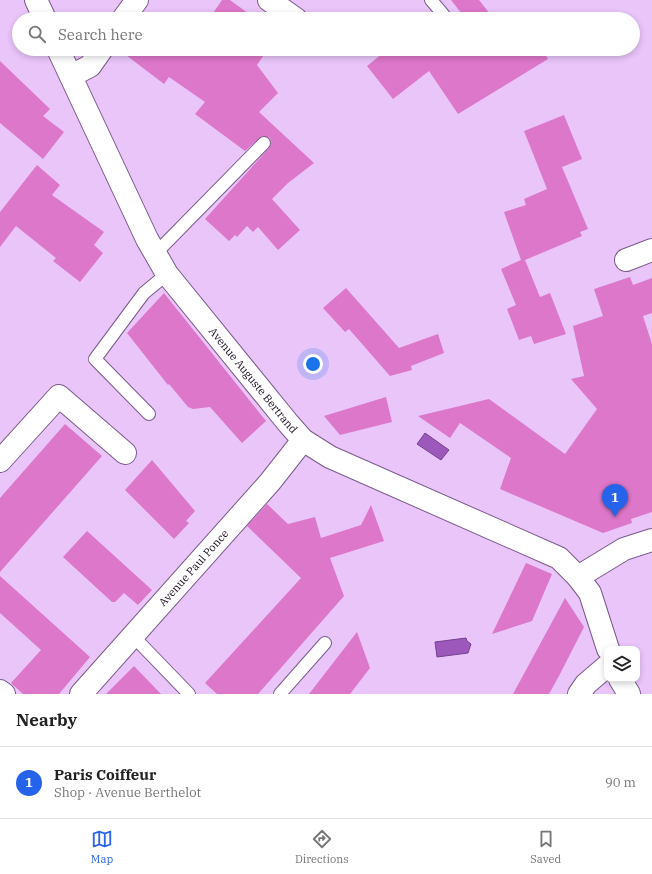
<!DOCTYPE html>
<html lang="en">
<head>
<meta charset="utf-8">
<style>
  :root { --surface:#fff; --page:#f6f6f6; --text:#222; --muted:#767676; --line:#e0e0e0; --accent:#2563eb }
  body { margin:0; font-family:"IBM Plex Serif",serif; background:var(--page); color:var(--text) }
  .controls { position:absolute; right:12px; bottom:12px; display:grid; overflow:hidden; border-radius:8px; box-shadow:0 2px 6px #0003 }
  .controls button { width:36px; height:36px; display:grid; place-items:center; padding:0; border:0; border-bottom:1px solid var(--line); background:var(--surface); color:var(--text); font:20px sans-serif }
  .you { position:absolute; left:313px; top:364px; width:14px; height:14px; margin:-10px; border:3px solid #fff; border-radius:50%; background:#1a73e8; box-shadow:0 0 0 6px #1a73e833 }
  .badge { display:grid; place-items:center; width:26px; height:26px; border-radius:50%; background:var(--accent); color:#fff; font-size:13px; font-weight:700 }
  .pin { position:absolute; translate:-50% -33px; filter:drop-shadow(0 1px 2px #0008) }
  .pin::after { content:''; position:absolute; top:21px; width:14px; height:12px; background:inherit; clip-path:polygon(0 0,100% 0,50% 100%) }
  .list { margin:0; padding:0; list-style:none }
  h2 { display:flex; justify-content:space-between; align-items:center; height:52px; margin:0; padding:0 16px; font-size:17px }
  h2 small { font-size:13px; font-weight:400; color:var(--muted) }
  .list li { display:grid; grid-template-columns:26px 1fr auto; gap:12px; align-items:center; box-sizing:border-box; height:72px; padding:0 16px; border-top:1px solid var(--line) }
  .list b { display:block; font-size:15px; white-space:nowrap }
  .list p { margin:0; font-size:13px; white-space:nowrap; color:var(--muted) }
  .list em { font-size:13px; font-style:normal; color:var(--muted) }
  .icon { flex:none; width:22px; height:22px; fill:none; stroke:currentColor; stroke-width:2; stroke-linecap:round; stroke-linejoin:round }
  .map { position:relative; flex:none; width:652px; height:694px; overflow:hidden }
  .search { position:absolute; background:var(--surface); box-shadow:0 2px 6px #0003; left:12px; right:12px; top:12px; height:44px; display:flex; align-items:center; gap:10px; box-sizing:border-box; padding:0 14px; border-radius:22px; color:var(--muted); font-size:15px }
  .sheet { height:124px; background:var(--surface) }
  nav { display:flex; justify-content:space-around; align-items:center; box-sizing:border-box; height:56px; border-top:1px solid var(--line); background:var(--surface); font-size:11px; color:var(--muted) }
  nav a { display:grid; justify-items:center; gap:2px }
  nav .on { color:var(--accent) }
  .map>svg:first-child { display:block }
</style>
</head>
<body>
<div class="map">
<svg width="652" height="694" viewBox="0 0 652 694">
  <rect width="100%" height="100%" fill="#e9c5fa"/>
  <g fill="#9d58bb" stroke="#75428c">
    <path d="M425,433L449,450L441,460L417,444Z"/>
    <path d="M466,638L467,641L471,644L468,653L437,657L435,642Z"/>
  </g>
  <g fill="#dd77ca">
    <path d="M222,0H230L256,19H209Z"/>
    <path d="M451,0H479L494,19H466Z"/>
    <path d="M118,49H268L257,65L278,93L259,112L314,163L288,183L272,199L300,230L278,250L258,227L253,232L247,226L237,237L235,235L229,241L205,219L269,148L271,144L270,138L262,136L245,151L195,114L205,102L169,77L164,84Z"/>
    <path d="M388,49H542L548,59L458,114L429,71L393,99L367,66Z"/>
    <path d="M0,61L50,109L43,116L64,132L43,159L0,123Z"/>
    <path d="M564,115L582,159L562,167L588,229L580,232L582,236L525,260L540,297L550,293L566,334L534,344L531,336L519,340L507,309L516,305L501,269L521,260L504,212L526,205L524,199L547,189L524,131Z"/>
    <path d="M37,165L60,185L52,195L104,232L94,245L103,253L80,282L53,261L56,258L16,226L0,247V212Z"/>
    <path d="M630,277L633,285L652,278V313L643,316L652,344V512L631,519L632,523L603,533L500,489L511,458L460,423L450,438L418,416L489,399L565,454L597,409L571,379L584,376L573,326L603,316L594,289Z"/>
    <path d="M346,288L399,348L438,334L444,353L411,366L412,370L390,376L349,329L345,332L323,308Z"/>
    <path d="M164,293L266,421L242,443L210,407L193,409L188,407L169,384L168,385L127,333Z"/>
    <path d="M386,397L392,422L340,435L324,416Z"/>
    <path d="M65,424L102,456L0,572V498Z"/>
    <path d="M152,460L195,511L186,521L189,523L174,539L125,490Z"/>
    <path d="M267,504L288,524L315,517L321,538L361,525L371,505L384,541L330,558L344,596L258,694H217L205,683L301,578L247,526Z"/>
    <path d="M87,531L152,590L138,605L124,593L115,602H112L63,557Z"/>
    <path d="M526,563L552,574L532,621L492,634Z"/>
    <path d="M0,576L90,657L59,694H23L11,683L41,650L0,613Z"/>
    <path d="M565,598L584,627L559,676L549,694H513Z"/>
    <path d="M357,632L370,668L350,694H309Z"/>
    <path d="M134,666L161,694H106Z"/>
  </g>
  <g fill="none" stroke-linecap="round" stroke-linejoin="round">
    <defs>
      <g id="service">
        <path d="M431,0L447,19"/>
        <path d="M155,254L264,143"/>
        <path d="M149,414L95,359L144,293L167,274"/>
        <path d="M133,636L189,694"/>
        <path d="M280,694L325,643"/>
      </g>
      <g id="minor">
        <path d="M36,0L45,19"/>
        <path d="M269,0L296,19"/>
        <path d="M123,19L137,0"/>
        <path id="s1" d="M58,49L147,239L167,274L288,423L303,440L330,457L559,558L578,577L590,593L608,649"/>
        <path d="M71,76L90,66L102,49"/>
        <path d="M626,260L652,250"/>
        <path d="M0,461L59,396L125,453"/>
        <path d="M578,577L624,549L652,540"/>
        <path d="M620,679L629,694"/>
        <path d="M0,691L4,694"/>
        <path id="s2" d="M81,694L270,482L303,440"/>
        <path d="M579,694L586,684L607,666"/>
      </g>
    </defs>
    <use href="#service" stroke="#7a5a8a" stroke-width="14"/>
    <use href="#minor" stroke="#7a5a8a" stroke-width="24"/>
    <use href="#service" stroke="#fff" stroke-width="12"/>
    <use href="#minor" stroke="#fff" stroke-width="22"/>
  </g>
  <g text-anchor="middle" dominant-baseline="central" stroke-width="4" stroke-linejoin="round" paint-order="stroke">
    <g font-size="11" fill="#190d1f" stroke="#eed8f9">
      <text stroke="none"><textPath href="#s1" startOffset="387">Avenue Auguste Bertrand</textPath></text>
      <text stroke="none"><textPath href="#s2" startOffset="169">Avenue Paul Ponce</textPath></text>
    </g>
  </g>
</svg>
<div class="controls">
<button><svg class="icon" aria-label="layers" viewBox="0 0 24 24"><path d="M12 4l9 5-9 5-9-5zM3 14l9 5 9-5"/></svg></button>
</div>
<div class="you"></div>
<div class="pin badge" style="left:615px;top:517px">1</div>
<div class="search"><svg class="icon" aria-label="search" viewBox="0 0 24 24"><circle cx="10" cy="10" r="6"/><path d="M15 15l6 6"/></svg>Search here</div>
</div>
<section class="sheet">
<h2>Nearby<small></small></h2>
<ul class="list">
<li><span class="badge">1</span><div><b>Paris Coiffeur</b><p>Shop · Avenue Berthelot</p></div><em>90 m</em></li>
</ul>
</section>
<nav>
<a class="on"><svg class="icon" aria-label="map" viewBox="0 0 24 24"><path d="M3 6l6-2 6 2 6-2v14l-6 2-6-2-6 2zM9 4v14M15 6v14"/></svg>Map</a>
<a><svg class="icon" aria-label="directions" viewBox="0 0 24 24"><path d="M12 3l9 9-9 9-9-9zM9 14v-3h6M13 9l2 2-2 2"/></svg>Directions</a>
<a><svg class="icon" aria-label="saved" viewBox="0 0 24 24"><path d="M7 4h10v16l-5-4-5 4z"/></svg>Saved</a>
</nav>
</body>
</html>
